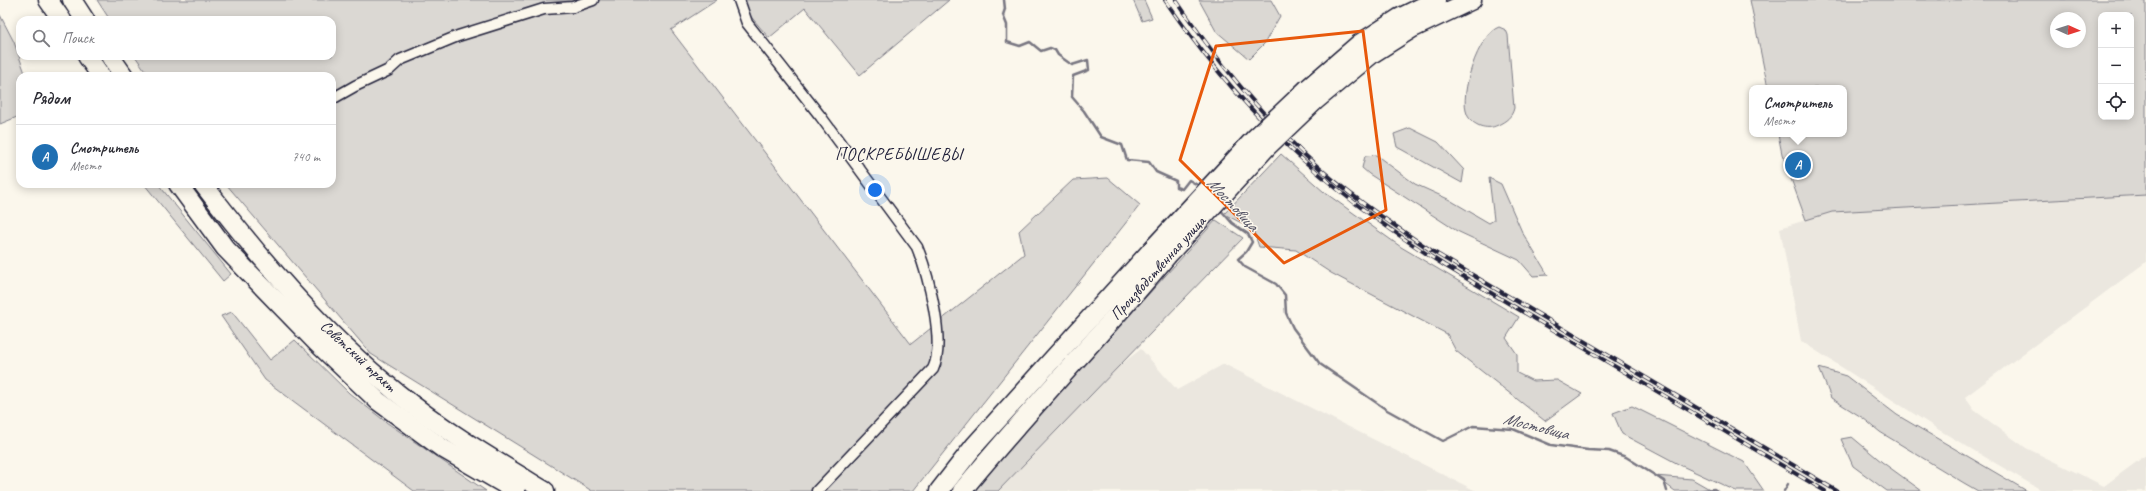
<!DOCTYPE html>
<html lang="ru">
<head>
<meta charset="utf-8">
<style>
  :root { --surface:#fff; --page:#f7f7f7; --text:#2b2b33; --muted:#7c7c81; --line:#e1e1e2; --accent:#1f6fb2 }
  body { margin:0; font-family:Caveat,sans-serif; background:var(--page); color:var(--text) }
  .controls { position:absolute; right:12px; top:12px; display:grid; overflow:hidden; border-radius:8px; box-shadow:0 2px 10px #0003 }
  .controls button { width:36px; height:36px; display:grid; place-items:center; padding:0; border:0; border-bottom:1px solid var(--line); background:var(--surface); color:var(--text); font:20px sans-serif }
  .compass { position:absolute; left:2050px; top:12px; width:36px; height:36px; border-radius:50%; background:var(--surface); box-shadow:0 2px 10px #0003; rotate:93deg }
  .you { position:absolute; left:875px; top:190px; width:14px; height:14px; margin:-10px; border:3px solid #fff; border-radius:50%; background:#1a73e8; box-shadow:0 0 0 6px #1a73e833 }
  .badge { display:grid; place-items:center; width:26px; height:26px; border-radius:50%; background:var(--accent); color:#fff; font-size:13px; font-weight:700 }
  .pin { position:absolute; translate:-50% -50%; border:2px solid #fff; box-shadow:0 1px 4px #0006 }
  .popup { position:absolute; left:1749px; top:85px; width:98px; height:52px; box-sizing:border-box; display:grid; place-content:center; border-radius:8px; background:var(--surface); filter:drop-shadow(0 1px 3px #0005); font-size:13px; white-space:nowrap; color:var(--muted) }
  .popup b { font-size:15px; color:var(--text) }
  .popup::after { content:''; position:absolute; left:50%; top:100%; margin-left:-8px; border:8px solid transparent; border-top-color:var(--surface) }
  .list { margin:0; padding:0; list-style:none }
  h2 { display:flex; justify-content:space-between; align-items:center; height:52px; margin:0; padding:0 16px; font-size:17px }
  h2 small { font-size:13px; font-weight:400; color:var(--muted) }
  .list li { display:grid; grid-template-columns:26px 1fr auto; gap:12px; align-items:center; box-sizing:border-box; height:64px; padding:0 16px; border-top:1px solid var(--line) }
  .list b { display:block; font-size:15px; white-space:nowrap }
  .list p { margin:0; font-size:13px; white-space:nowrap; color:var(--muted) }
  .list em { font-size:13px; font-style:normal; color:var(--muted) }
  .icon { flex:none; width:22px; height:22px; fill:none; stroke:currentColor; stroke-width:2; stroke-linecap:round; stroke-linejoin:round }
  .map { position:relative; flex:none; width:2146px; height:491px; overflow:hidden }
  .search { position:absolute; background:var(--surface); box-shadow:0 2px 10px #0003; left:16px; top:16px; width:320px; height:44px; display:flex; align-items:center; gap:10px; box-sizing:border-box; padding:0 14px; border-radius:12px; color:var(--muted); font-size:15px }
  .panel { position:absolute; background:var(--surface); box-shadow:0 2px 10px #0003; left:16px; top:72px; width:320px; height:116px; border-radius:12px }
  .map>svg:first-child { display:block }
</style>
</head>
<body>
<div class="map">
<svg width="2146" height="491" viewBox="0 0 2146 491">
  <rect width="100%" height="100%" fill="#fbf7ec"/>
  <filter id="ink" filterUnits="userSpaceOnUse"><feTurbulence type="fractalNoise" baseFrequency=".025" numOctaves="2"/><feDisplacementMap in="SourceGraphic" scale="8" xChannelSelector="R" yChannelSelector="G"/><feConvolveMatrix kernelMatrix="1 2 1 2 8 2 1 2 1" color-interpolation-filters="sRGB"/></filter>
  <g filter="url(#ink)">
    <g fill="#ebe7df">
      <path d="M2146,195V262L1965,397L1974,410L2026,448L2104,486L2146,455V491H2043L1939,430L1801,341L1780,228L1832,212Z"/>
      <path d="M1141,349L1177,390L1224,364L1476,491H990L1052,418Z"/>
    </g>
    <g fill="#dbd8d3" stroke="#7e7d87" fill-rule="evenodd">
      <path d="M97,0H717L671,30L911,344L1024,254L1019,231L1073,180L1108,178L1140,205L913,491H592L371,354L226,184H332V76H149L135,56H332V20H110Z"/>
      <path d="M737,0H949L860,75L805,8L769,38Z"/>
      <path d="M1133,0H1144L1152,18L1142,21Z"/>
      <path d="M1199,0H1271L1280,16L1264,44L1249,59L1216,31Z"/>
      <path d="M1750,0H2146V195L1832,212L1806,220L1782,154L1778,134H1844V88H1768ZM2101,15H2131V117H2101ZM2056,18H2080V42H2056Z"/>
      <path d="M0,15L14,42L26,76H20V113L17,117L0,124Z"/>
      <path d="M1499,27L1506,30L1508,35L1514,108C1512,117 1506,121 1498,125C1492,128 1486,128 1480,126C1475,124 1469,120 1467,114C1459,95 1478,34 1499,27Z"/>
      <path d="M1410,128L1438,142L1464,170L1462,183L1397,147L1394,134Z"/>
      <path d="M1281,154L1324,192L1401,247L1519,317L1506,338L1517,354V373L1533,381L1557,380L1582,394L1545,421L1456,351L1447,334L1331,273L1296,250L1259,247L1253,229L1224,214Z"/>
      <path d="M1376,155L1415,184L1448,199L1489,223L1494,220L1489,178L1501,184L1522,232L1548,275L1533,276L1519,260L1457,231L1369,174L1362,168L1365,156Z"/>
      <path d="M144,184H158L231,274L223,281Z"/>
      <path d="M1216,220L1243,238L998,491H973L993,465Z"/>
      <path d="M232,312L270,360L295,340L349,393L386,422L486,491H414L265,380L221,316Z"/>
      <path d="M1819,368L1846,376L1897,415L2027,491H1978L1964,483L1880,432L1863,418L1831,398Z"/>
      <path d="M1632,406L1744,462L1764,491H1736L1682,466L1622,434L1613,413Z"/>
      <path d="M1852,437L1882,462L1922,491H1887L1853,466L1841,439Z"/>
      <path d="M1655,476L1692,479L1713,491H1675Z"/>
    </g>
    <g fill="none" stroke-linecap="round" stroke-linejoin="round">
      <g stroke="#787681" stroke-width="2.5">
        <path d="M1004,0L1005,9L1003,15L1007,25V42L1020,46L1030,42L1041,51L1050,48L1055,50L1058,55L1072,65L1088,60L1089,70L1073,76L1072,97L1084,111L1101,137L1122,145L1127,160L1149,162L1156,172L1176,181V187L1182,189L1189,180L1201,187"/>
        <path d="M1219,208L1232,223L1248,234L1252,242L1246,252L1238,259L1245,267L1276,284L1285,295L1286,313L1293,328L1320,364L1387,410L1443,441L1473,426L1513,429L1551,445L1588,450L1609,451L1626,457L1664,481L1667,491"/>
        <path d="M1695,491L1714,489L1717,491"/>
        <path d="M1784,491L1788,484"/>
      </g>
      <defs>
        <g id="street">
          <path d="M739,0L747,23L821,117L917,247C928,274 946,342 933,369L817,491"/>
          <path d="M332,99L355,86L389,70L400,60L458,36L544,9L573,7L593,0"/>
        </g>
        <g id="highway">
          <path d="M48,0L62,20"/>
          <path d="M72,0L85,20"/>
          <path d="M87,56L101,76"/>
          <path d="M110,56L124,76"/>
          <path d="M1307,89L1359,44L1399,18L1436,0"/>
          <path d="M1315,101L1372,54L1413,28L1472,0"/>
          <path d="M178,184L225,248L317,343L378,401L442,448L516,491"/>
          <path d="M203,184C260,259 323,333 396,392C443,430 494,460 545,491"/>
          <path d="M939,491L975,445L1156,245"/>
          <path d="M962,491C1028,410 1101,336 1167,256"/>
        </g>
      </defs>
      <use href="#street" stroke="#22223b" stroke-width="13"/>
      <use href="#highway" stroke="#22223b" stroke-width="21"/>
      <use href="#street" stroke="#fbf7ec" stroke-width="10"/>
      <use href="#highway" stroke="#fbf7ec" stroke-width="18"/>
      <defs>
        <g id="rail">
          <path d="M1165,0C1244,116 1326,190 1444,265L1825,491"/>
          <path d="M1176,0C1214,57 1256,109 1306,156C1344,192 1389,222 1432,251L1837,491"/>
        </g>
      </defs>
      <use href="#rail" stroke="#22223b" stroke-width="4"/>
      <use href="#rail" stroke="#fbf7ec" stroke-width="2.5" stroke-dasharray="8" stroke-linecap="butt"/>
      <defs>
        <g id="highway-bridge">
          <path d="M1156,245L1255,138L1307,89"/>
          <path d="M1167,256L1267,147L1315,101"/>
        </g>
      </defs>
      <use href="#highway-bridge" stroke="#22223b" stroke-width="21" stroke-linecap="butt"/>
      <use href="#highway-bridge" stroke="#fbf7ec" stroke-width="18"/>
    </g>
  </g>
  <path fill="none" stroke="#e8590c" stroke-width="3" stroke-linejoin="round" d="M1363,31L1386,210L1284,263L1180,160L1216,46Z"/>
  <g text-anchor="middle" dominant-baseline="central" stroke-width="3" stroke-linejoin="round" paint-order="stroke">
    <g font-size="16" fill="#22223b" stroke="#fbf7ec">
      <text transform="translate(1158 268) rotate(-48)">Производственная улица</text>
      <text transform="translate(358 356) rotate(43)">Советский тракт</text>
    </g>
    <g font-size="17" letter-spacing="1" fill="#22223b" stroke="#fbf7ec">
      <text x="899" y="154">ПОСКРЕБЫШЕВЫ</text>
    </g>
    <g font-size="17" font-style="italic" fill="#545364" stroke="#fbf7ec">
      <text transform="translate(1233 204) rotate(47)">Мостовица</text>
      <text transform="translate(1536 426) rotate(14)">Мостовица</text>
    </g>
  </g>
</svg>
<div class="controls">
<button>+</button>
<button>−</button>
<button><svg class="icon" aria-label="locate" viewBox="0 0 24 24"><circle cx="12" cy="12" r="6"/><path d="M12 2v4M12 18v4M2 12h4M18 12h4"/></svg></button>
</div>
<svg class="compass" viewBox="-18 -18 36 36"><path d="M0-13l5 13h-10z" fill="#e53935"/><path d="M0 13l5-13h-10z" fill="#7c7c81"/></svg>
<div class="you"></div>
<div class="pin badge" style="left:1798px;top:165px">A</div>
<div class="popup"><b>Смотритель</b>Место</div>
<div class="search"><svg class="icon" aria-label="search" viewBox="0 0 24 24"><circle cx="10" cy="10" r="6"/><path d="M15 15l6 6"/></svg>Поиск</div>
<section class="panel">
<h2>Рядом<small></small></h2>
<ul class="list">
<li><span class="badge">A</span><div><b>Смотритель</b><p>Место</p></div><em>740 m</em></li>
</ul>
</section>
</div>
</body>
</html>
